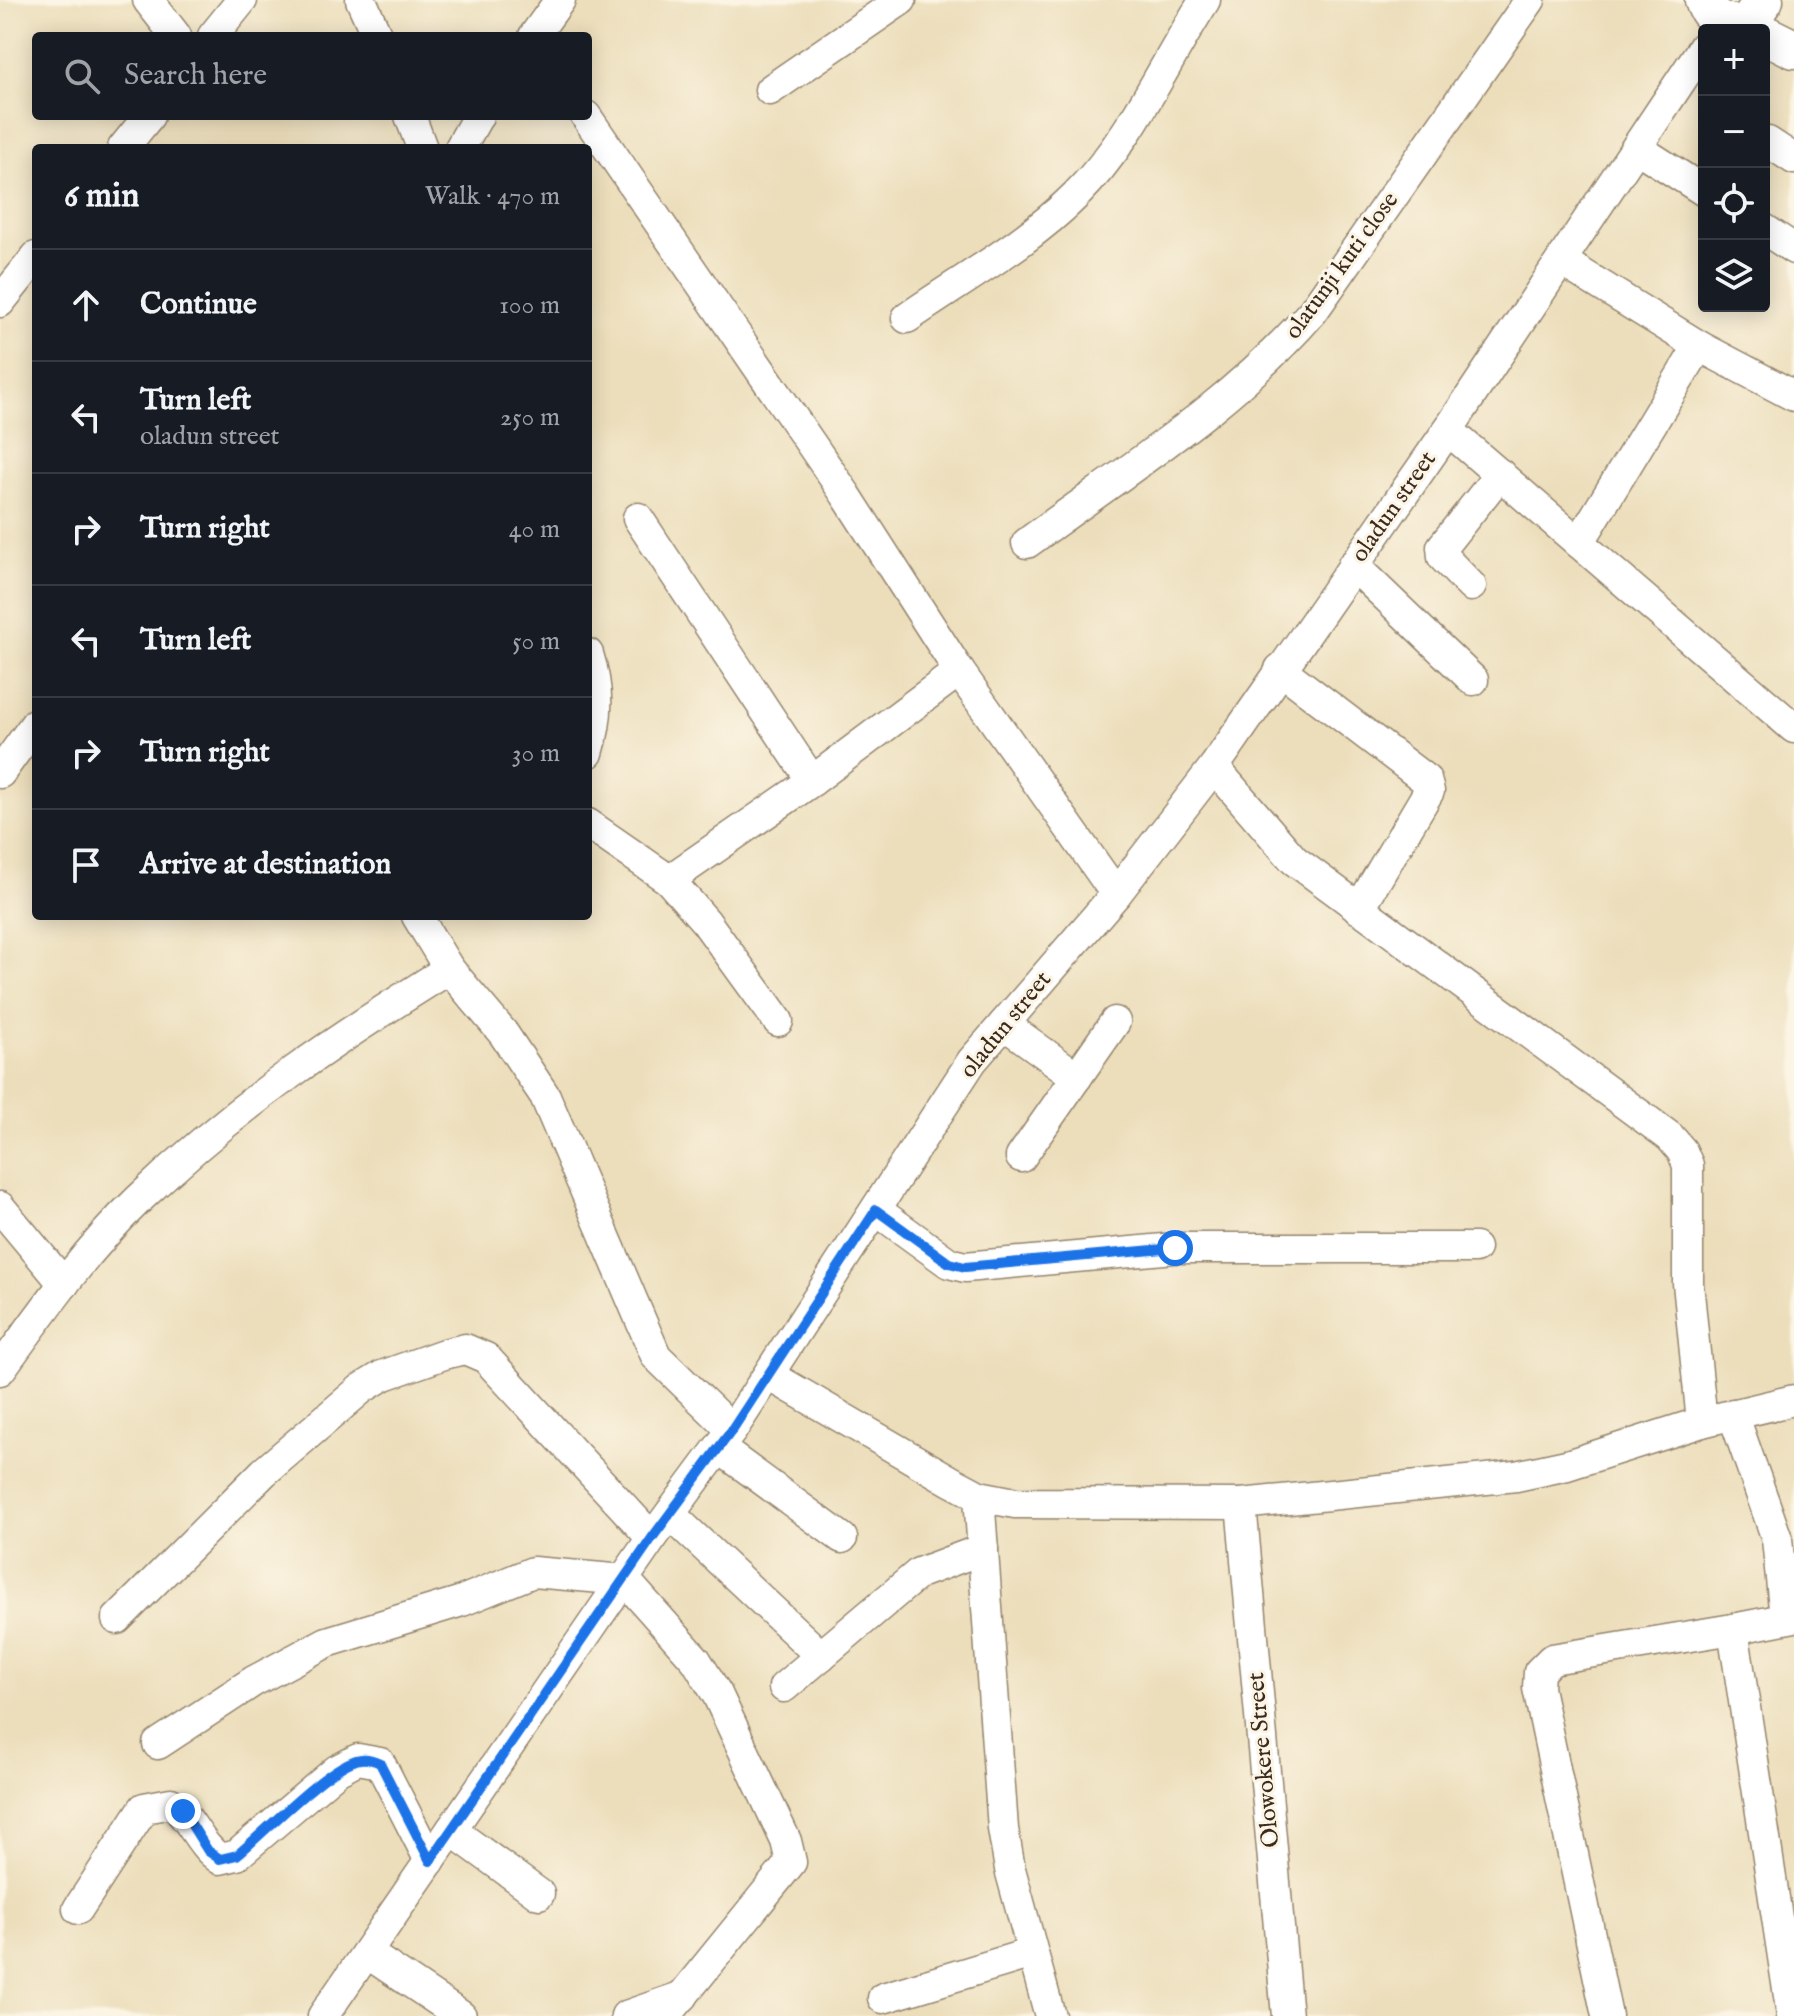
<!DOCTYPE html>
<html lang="en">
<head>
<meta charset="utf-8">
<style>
  :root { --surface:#171b24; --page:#242831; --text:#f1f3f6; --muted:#9ea1a6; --line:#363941 }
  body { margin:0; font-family:"IM FELL English",serif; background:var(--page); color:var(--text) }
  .controls { position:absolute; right:24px; top:24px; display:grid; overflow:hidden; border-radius:8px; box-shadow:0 4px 20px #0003 }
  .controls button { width:72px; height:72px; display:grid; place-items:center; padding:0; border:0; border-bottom:2px solid var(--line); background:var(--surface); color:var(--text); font:40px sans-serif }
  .stop { position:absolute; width:24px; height:24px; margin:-18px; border:6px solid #1a73e8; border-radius:50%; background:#fff }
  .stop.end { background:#1a73e8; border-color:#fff; box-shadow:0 2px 8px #0008 }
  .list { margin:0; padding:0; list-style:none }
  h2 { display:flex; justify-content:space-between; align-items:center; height:104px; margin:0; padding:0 32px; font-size:34px }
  h2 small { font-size:26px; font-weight:400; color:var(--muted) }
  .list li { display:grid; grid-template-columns:52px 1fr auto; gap:24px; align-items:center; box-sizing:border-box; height:112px; padding:0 32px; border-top:2px solid var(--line) }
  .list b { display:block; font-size:30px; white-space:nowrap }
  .list p { margin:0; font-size:26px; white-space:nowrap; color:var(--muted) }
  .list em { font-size:26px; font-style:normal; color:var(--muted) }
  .icon { flex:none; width:44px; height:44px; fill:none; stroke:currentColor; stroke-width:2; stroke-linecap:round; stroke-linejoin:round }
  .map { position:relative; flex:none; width:1794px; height:2016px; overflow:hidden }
  .search { position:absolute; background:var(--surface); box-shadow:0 4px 20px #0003; left:32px; top:32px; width:560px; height:88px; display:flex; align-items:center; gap:20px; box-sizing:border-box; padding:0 28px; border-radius:8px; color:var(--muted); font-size:30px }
  .panel { position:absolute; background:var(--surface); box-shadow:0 4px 20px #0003; left:32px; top:144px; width:560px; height:776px; border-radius:8px }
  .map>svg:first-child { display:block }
</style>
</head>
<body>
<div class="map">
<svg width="1794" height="2016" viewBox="0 0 1794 2016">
  <rect width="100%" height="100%" fill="#fcf5e5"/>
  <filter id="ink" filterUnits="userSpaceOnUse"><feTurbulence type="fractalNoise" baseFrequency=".0125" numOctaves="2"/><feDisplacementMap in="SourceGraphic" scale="16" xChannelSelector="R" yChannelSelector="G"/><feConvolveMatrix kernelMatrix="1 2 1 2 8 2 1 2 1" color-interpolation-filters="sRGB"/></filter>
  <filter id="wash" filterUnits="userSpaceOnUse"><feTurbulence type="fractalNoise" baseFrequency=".006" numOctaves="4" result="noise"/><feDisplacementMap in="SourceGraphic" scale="32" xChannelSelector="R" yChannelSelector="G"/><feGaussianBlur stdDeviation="1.8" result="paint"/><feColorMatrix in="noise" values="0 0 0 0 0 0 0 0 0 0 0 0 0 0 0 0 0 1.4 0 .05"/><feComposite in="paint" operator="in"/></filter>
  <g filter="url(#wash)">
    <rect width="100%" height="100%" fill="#ecdebb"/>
  </g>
  <g filter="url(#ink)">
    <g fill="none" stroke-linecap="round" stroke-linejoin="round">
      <defs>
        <g id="minor">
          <path d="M148,0L176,36"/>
          <path d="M361,0L377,36"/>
          <path d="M213,36L242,0"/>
          <path d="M534,36L560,0"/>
          <path d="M770,90L901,0"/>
          <path d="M410,116L422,148"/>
          <path d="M586,116L846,495L959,671L1116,894"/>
          <path d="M1768,142L1794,159"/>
          <path d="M123,148L149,116"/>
          <path d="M460,148L478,116"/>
          <path d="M1637,148L1704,191"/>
          <path d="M1764,229L1794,249"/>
          <path d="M1563,262L1699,346L1794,396"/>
          <path d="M0,302L36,257"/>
          <path d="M907,318C963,279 1028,243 1076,195C1132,139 1163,65 1205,0"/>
          <path d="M1448,430L1794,728"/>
          <path d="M638,518L812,781"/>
          <path d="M1027,543C1126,470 1233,404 1313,311L1530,0"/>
          <path d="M1579,543L1699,346"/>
          <path d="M1353,565L1473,680"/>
          <path d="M1471,586L1443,557L1442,547L1500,474"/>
          <path d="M588,654C599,689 599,717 588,753"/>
          <path d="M1280,669L1426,780L1429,791L1359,909"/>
          <path d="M1214,767L1294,860L1670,1137L1682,1151L1688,1165V1283L1702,1422"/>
          <path d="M0,773L36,723"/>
          <path d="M588,824L669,880L812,781L959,671"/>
          <path d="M669,880L706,922L778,1021"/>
          <path d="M417,916L449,969L503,1033L545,1096L656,1356L732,1430"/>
          <path d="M1004,1024L1077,1077"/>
          <path d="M1021,1157L1115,1022"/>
          <path d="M0,1207L64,1284"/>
          <path d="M876,1210L949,1263L965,1267L1175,1248H1475"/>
          <path d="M0,1370C43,1311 85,1251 138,1200C236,1106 333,1041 449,969"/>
          <path d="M769,1375L951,1481L979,1496L1015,1503L1241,1504L1516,1476L1567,1465L1702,1422L1794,1400"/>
          <path d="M1733,1414L1777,1539L1785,1618"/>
          <path d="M719,1448L842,1538"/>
          <path d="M979,1496L1003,1829L1010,1869L1050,2016"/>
          <path d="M1241,1504L1287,2016"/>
          <path d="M670,1514L821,1656"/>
          <path d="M117,1619L264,1472L361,1389L382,1376L444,1354L465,1349L486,1358L652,1538"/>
          <path d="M784,1687L919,1573L983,1549"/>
          <path d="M158,1744L254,1681L327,1642L462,1601L533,1572L625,1580L696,1660L717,1694L786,1841L791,1862L666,2016"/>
          <path d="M451,1830L539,1894"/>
          <path d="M78,1909L144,1808L171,1803C192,1818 198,1844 220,1859L237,1855L337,1770L358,1759L380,1763L430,1861"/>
          <path d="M367,1953L461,2016"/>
          <path d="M883,1998L1032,1953"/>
          <path d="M323,2016L652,1538L732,1430L972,1061L1116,894L1214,767L1448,430L1704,46"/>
          <path d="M626,2016L683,1996"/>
          <path d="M1607,2016L1538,1688L1539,1672L1552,1659L1733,1629"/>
          <path d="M1792,2016L1733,1629L1794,1617"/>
        </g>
        <g id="major">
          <path d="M1704,0C1710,21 1730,28 1749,21L1764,0"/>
          <path d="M1764,34L1794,49"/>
        </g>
      </defs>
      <use href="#minor" stroke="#94846c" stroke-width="33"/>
      <use href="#major" stroke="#94846c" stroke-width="41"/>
      <use href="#minor" stroke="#fff" stroke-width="30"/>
      <use href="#major" stroke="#fff" stroke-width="38"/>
    </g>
  </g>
  <g fill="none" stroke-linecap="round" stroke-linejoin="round" filter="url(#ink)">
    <path stroke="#1a73e8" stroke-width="10" d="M183,1811L208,1851L220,1859L237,1855C266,1831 323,1771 356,1760C365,1757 372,1759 380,1763L430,1861L652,1538L732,1430L876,1210L949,1263L965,1267L1175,1248"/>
  </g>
  <g text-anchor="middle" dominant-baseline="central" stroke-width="6" stroke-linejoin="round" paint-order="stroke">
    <g font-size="24" fill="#3b2a1e" stroke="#fcf5e5">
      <text transform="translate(1342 266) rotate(-54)">olatunji kuti close</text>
      <text transform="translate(1394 507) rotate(-55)">oladun street</text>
      <text transform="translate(1006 1025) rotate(-51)">oladun street</text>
      <text transform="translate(1264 1760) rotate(-95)">Olowokere Street</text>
    </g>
  </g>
</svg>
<div class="controls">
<button>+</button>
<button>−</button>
<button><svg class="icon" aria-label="locate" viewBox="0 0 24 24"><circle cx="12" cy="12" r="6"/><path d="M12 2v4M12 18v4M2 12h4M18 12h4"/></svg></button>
<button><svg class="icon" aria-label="layers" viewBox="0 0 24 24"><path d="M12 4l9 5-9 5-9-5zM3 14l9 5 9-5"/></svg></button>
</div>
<div class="stop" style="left:1175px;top:1248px"></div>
<div class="stop end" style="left:183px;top:1811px"></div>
<div class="search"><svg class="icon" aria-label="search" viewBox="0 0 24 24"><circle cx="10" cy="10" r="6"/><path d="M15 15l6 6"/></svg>Search here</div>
<section class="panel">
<h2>6 min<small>Walk · 470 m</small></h2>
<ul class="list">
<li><svg class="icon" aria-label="ahead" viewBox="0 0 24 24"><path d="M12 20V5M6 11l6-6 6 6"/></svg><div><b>Continue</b></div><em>100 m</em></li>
<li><svg class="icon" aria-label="left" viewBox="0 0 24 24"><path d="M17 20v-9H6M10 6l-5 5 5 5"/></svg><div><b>Turn left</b><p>oladun street</p></div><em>250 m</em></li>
<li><svg class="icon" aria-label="right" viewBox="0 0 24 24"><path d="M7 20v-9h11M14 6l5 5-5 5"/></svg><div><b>Turn right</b></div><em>40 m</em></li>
<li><svg class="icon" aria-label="left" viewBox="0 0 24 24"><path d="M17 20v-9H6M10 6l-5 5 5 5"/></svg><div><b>Turn left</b></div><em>50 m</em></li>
<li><svg class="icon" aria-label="right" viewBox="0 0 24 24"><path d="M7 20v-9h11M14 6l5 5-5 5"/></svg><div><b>Turn right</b></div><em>30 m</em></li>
<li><svg class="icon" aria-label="arrive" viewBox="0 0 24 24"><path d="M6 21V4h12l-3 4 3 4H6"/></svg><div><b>Arrive at destination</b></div></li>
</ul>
</section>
</div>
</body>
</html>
